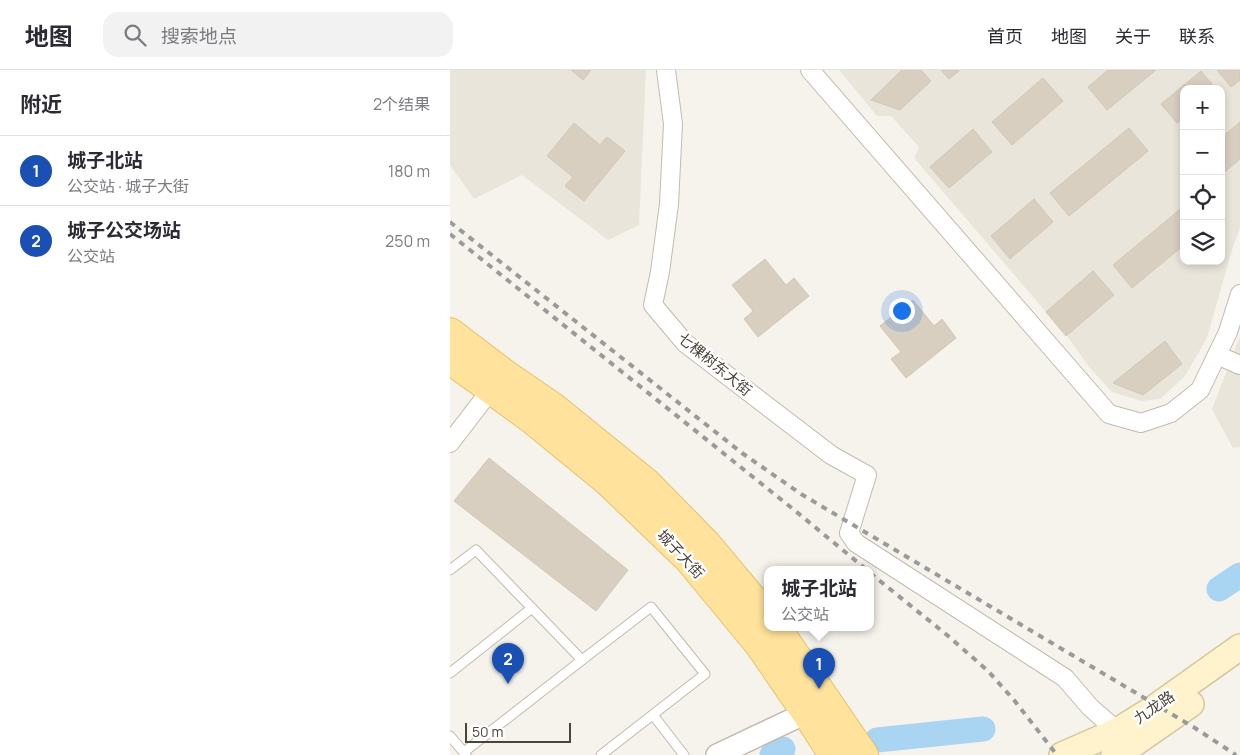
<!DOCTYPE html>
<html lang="zh">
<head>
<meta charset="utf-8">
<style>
  :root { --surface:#fff; --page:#f2f2f3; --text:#2b2b33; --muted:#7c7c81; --line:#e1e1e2; --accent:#1a73e8 }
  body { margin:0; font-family:Manrope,"Noto Sans SC",sans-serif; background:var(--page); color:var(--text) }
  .controls { position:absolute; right:15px; top:15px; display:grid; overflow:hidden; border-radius:10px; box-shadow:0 2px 8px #0003 }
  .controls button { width:45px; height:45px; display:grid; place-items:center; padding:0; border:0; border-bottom:1px solid var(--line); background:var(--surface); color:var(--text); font:25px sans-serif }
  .scale { position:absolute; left:15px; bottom:12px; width:106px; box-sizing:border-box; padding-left:5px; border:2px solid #4b4439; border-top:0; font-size:14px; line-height:18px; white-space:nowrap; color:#4b4439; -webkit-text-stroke:4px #fff; paint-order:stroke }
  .you { position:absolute; left:451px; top:240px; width:18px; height:18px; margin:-12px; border:4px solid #fff; border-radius:50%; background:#1a73e8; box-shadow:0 0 0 8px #1a73e833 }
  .badge { display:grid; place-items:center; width:32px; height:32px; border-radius:50%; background:var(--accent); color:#fff; font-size:16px; font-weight:700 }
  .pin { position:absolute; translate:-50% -41px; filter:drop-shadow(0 1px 2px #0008) }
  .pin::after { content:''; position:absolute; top:26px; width:18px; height:15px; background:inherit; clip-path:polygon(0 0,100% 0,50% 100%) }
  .popup { position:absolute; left:314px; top:496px; width:110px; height:65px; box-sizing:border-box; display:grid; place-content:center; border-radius:10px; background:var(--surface); filter:drop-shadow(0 1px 4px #0005); font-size:16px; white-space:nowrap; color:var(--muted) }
  .popup b { font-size:19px; color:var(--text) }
  .popup::after { content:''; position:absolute; left:50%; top:100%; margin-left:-10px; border:10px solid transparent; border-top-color:var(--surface) }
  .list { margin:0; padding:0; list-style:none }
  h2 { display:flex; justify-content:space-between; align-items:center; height:65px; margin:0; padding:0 20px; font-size:21px }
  h2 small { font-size:16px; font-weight:400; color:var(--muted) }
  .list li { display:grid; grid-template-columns:32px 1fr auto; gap:15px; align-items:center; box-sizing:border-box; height:70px; padding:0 20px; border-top:1px solid var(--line) }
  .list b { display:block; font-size:19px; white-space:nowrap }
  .list p { margin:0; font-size:16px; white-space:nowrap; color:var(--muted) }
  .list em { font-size:16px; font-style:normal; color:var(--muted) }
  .icon { flex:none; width:28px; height:28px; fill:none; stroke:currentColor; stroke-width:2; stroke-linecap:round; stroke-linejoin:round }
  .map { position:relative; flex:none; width:790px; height:685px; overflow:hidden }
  header { display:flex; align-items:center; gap:30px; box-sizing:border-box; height:70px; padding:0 25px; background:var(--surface); border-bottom:1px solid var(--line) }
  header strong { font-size:24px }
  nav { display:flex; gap:28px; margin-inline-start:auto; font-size:18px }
  .search { width:350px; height:45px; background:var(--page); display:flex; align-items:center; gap:12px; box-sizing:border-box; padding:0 18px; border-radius:15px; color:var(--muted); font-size:19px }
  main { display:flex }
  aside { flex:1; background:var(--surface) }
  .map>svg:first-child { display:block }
</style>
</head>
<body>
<header>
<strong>地图</strong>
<div class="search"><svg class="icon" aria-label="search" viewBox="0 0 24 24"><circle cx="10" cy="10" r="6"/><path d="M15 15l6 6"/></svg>搜索地点</div>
<nav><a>首页</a><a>地图</a><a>关于</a><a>联系</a></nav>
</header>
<main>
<aside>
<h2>附近<small>2个结果</small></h2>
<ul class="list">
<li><span class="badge" style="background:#1a4fb4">1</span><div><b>城子北站</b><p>公交站 · 城子大街</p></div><em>180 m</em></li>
<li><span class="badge" style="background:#1a4fb4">2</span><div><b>城子公交场站</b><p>公交站</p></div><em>250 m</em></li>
</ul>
</aside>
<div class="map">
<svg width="790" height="685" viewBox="0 0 790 685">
  <rect width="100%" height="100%" fill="#f6f3ec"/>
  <g fill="#eae5da" fill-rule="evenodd">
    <path d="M0,0H196L189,155L158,170L72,105L24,129L0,95Z"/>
    <path d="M389,0H790V158L781,183L757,268L735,306L710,329L691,331L662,322L639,297L613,260L596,242L464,88L469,77L441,46H427ZM734,19H771V191H734Z"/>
    <path d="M790,267V377L783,378L762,339Z"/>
  </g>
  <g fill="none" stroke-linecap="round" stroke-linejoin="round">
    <g stroke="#a9d4f2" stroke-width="25">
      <path d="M769,519L790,505"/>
      <path d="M427,670L533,659"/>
      <path d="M322,685L333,679"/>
    </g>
  </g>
  <g fill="#d8cfc1" stroke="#d3c7b4">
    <path d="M121,0H141L133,10Z"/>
    <path d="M452,0H471L481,11L450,40L421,30Z"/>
    <path d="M491,0H510L499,9Z"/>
    <path d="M658,0H706L657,40L638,17Z"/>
    <path d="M767,0H790V10L781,17Z"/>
    <path d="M751,1L766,19H734V48L727,53L711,34Z"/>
    <path d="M593,8L613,31L562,75L542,52Z"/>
    <path d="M790,52V89L771,105V68Z"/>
    <path d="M124,53L150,75L157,67L175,81L134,131L115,116L123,107L97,86Z"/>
    <path d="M679,58L698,81L619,146L600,123Z"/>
    <path d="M523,59L542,82L499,118L480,97Z"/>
    <path d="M584,129L603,152L560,189L541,166Z"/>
    <path d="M734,136V175L682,218L663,195Z"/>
    <path d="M315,189L336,215L344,208L359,226L308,267L294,249L303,241L282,215Z"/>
    <path d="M643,201L664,225L616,266L596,242Z"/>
    <path d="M463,230L484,256L492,249L506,268L456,308L441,289L451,282L430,256Z"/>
    <path d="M715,271L732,294L693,325L663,313Z"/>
    <path d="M39,388L178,500L146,541L4,431Z"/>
  </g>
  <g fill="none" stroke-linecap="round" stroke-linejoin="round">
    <defs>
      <g id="service">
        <path d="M0,500L26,480L132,590L201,537L255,604L151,685"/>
        <path d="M0,603L82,538"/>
        <path d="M203,645L234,685"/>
        <path d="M0,666L16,685"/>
        <path d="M14,682L132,590"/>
      </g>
      <g id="minor">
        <path d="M216,0L223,54L219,134L210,202L203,235L235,273L381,385L417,405L399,463L406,473L615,608L640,637L667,661"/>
        <path d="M360,0L659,344L691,353L721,343L750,320L778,262L790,224"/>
        <path d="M767,285L790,295"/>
        <path d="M0,373L46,313"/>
      </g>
      <path id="tertiary" d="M267,685L356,643"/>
      <g id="secondary">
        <path d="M612,685L667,661L707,636L790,577"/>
        <path d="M664,685L678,678L741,634"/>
      </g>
      <g id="primary">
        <path d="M0,262L54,303L102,336L197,413L257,474L318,547"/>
        <path d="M0,290L81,349L158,412L239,490L310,576L356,643L383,685"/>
        <path d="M327,558L414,685"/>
      </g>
    </defs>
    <use href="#service" stroke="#c2bbae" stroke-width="11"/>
    <use href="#minor" stroke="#c2bbae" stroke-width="20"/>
    <use href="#tertiary" stroke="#c2bbae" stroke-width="24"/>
    <use href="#secondary" stroke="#d6c79b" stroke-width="28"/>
    <use href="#primary" stroke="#e6c16a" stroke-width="30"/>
    <use href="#service" stroke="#fff" stroke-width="9"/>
    <use href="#minor" stroke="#fff" stroke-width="18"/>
    <use href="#tertiary" stroke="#fff" stroke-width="21"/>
    <use href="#secondary" stroke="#fff3cd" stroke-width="25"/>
    <use href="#primary" stroke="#ffe39c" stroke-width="28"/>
    <g stroke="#9a9a9a" stroke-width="4" stroke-dasharray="6 6" stroke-linecap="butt">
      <path d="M0,152L292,383L351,424L745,658L786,685"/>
      <path d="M0,164L343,439L417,500"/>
      <path d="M420,503L497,565L538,601L564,630L607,685"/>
    </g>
  </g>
  <g text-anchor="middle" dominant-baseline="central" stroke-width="5" stroke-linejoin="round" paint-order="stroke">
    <g font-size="15" fill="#4b4439" stroke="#fff">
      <text transform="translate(265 294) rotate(39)">七棵树东大街</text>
      <text transform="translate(231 484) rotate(47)">城子大街</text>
      <text transform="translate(704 637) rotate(-34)">九龙路</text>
    </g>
  </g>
</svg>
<div class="controls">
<button>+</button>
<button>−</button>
<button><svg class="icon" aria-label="locate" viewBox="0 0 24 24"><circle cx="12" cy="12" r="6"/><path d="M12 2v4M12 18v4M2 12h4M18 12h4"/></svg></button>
<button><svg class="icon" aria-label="layers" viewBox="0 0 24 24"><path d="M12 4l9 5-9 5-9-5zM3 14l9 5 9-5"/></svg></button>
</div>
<div class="scale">50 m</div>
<div class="you"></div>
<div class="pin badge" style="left:369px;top:619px;background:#1a4fb4">1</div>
<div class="popup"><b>城子北站</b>公交站</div>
<div class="pin badge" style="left:58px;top:614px;background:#1a4fb4">2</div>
</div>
</main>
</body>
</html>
